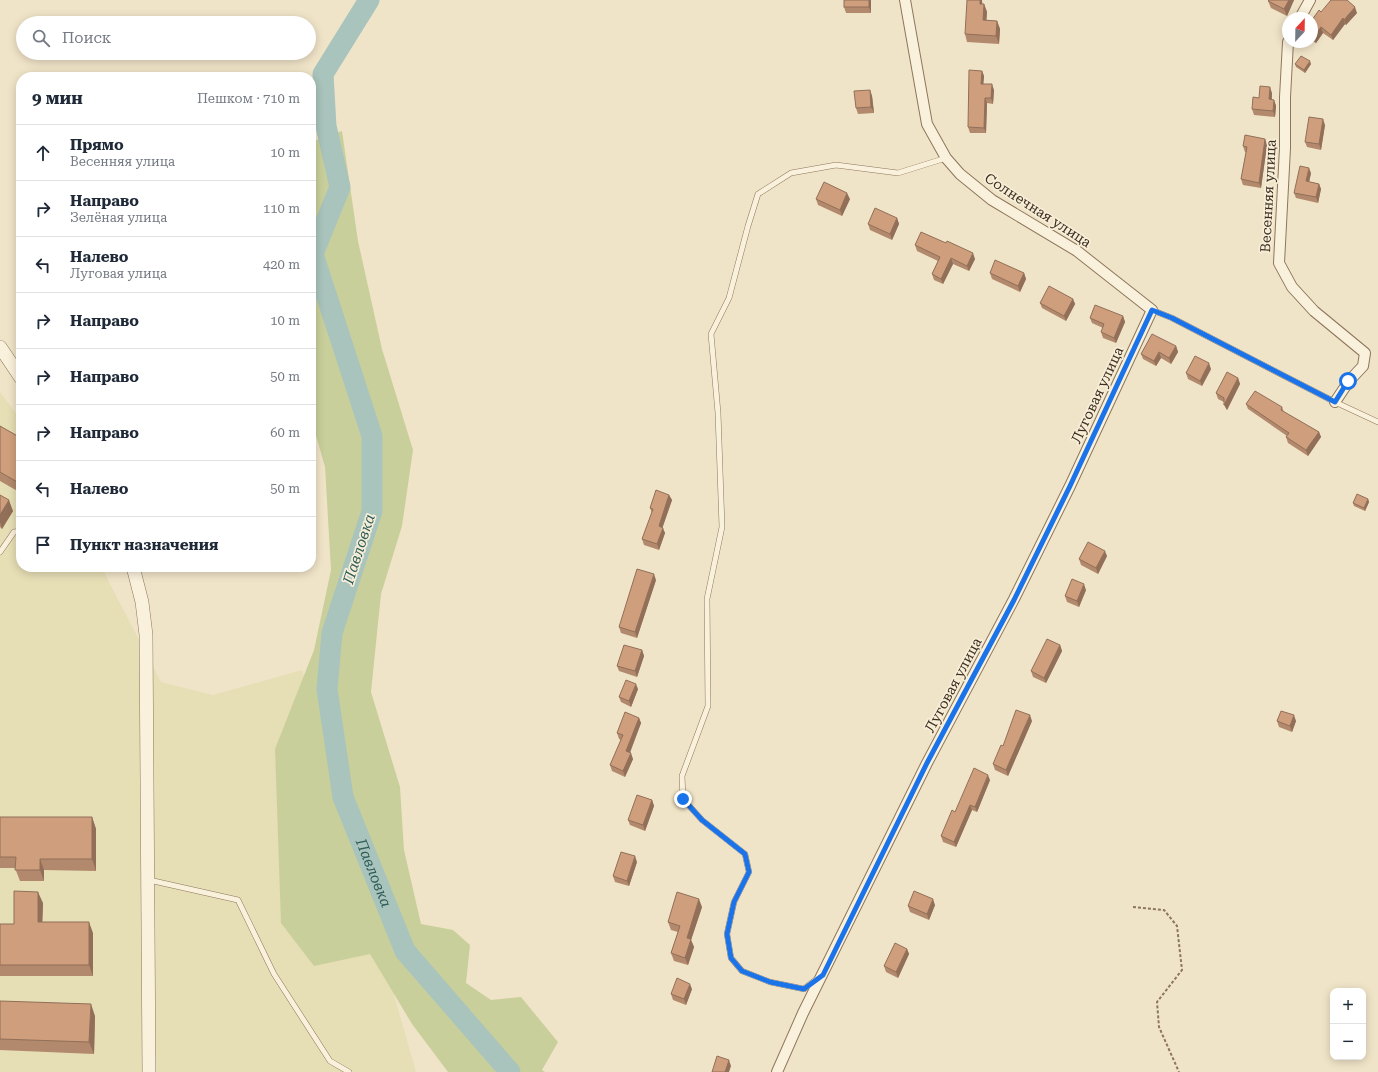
<!DOCTYPE html>
<html lang="ru">
<head>
<meta charset="utf-8">
<style>
  :root { --surface:#fff; --page:#f2f2f3; --text:#1f2937; --muted:#747a83; --line:#e0e1e3 }
  body { margin:0; font-family:"Roboto Serif",serif; background:var(--page); color:var(--text) }
  .controls { position:absolute; right:12px; bottom:12px; display:grid; overflow:hidden; border-radius:8px; box-shadow:0 2px 10px #0003 }
  .controls button { width:36px; height:36px; display:grid; place-items:center; padding:0; border:0; border-bottom:1px solid var(--line); background:var(--surface); color:var(--text); font:20px sans-serif }
  .compass { position:absolute; left:1282px; top:12px; width:36px; height:36px; border-radius:50%; background:var(--surface); box-shadow:0 2px 10px #0003; rotate:22deg }
  .stop { position:absolute; width:12px; height:12px; margin:-9px; border:3px solid #1a73e8; border-radius:50%; background:#fff }
  .stop.end { background:#1a73e8; border-color:#fff; box-shadow:0 1px 4px #0008 }
  .list { margin:0; padding:0; list-style:none }
  h2 { display:flex; justify-content:space-between; align-items:center; height:52px; margin:0; padding:0 16px; font-size:17px }
  h2 small { font-size:13px; font-weight:400; color:var(--muted) }
  .list li { display:grid; grid-template-columns:26px 1fr auto; gap:12px; align-items:center; box-sizing:border-box; height:56px; padding:0 16px; border-top:1px solid var(--line) }
  .list b { display:block; font-size:15px; white-space:nowrap }
  .list p { margin:0; font-size:13px; white-space:nowrap; color:var(--muted) }
  .list em { font-size:13px; font-style:normal; color:var(--muted) }
  .icon { flex:none; width:22px; height:22px; fill:none; stroke:currentColor; stroke-width:2; stroke-linecap:round; stroke-linejoin:round }
  .map { position:relative; flex:none; width:1378px; height:1072px; overflow:hidden }
  .search { position:absolute; background:var(--surface); box-shadow:0 2px 10px #0003; left:16px; top:16px; width:300px; height:44px; display:flex; align-items:center; gap:10px; box-sizing:border-box; padding:0 14px; border-radius:22px; color:var(--muted); font-size:15px }
  .panel { position:absolute; background:var(--surface); box-shadow:0 2px 10px #0003; left:16px; top:72px; width:300px; height:500px; border-radius:16px }
  .map>svg:first-child { display:block }
</style>
</head>
<body>
<div class="map">
<svg width="1378" height="1072" viewBox="0 0 1378 1072">
  <rect width="100%" height="100%" fill="#f0e4c8"/>
  <path fill="#e6deb5" d="M0,392L21,420V567H102L110,584L161,682L213,695L302,670L416,1072H0Z"/>
  <path fill="#c9cf9b" d="M342,131L358,241L382,349L413,450L402,526L381,594L371,692L400,787L404,850L421,924L453,930L470,945L466,983L491,1000L521,997L558,1042L542,1070L545,1072H448L412,1024L370,954L314,966L281,923L275,749L314,650L331,570L325,467L315,432L314,370L311,360V142Z"/>
  <g fill="none" stroke-linecap="round" stroke-linejoin="round">
    <path stroke="#6f938a" stroke-width="3.5" d="M362,0L367,2"/>
    <path stroke="#a9c4bc" stroke-width="21" id="s1" d="M369,0L323,74L326,126L340,187L313,254L372,436V511L332,633L327,689L343,797L405,951L510,1072"/>
    <defs>
      <g id="service">
        <path d="M1152,310L1172,318L1335,402L1378,422"/>
        <path d="M0,552L14,532L21,531"/>
        <path d="M149,880L238,900L274,974L330,1061L349,1072"/>
        <path d="M817,979L804,989L770,982L742,971L731,958L727,934L734,902L749,872L745,854L702,820L683,799L682,776L708,706L707,599L722,527L718,413L711,334L729,298L748,226L758,194L791,173L836,165L898,173L946,158"/>
      </g>
      <g id="minor">
        <path d="M1300,18L1310,0"/>
        <path d="M1288,42L1285,97V148L1279,263L1292,287L1314,311L1365,353L1363,366L1349,381L1335,402"/>
        <path d="M777,1072L803,1013L927,763L1014,599L1070,486L1152,310L1077,251L992,200L960,174L946,158L927,124L905,0"/>
      </g>
      <g id="tertiary">
        <path d="M0,347L21,378"/>
        <path d="M133,567L142,602L146,635L149,1072"/>
      </g>
    </defs>
    <use href="#service" stroke="#8d765c" stroke-width="6"/>
    <use href="#minor" stroke="#8d765c" stroke-width="12"/>
    <use href="#tertiary" stroke="#8d765c" stroke-width="14"/>
    <path stroke="#8d765c" stroke-width="2" stroke-dasharray="3 2" stroke-linecap="butt" d="M1133,907L1164,910L1177,926L1182,970L1157,1002L1159,1027L1179,1072"/>
    <use href="#service" stroke="#faf1dc" stroke-width="5"/>
    <use href="#minor" stroke="#faf1dc" stroke-width="10"/>
    <use href="#tertiary" stroke="#faf1dc" stroke-width="13"/>
  </g>
  <g fill="#b2896c">
    <path d="M871,0V13H846L844,7Z"/>
    <path d="M1294,0L1287,16L1271,8L1268,1Z"/>
    <path d="M983,4H984L987,12L986,20L997,21L1000,29L999,44L967,42L965,34Z"/>
    <path d="M1321,12L1357,13L1346,25L1345,24L1333,40L1323,33L1316,43L1312,41V20Z"/>
    <path d="M1295,64H1311L1305,73L1296,67Z"/>
    <path d="M982,71L984,76L983,84L994,90L993,104L987,103L986,133H970L968,127Z"/>
    <path d="M870,90L872,96L874,113L858,114L856,108Z"/>
    <path d="M1272,93V100H1274L1276,106L1275,117L1254,115L1252,109L1259,98Z"/>
    <path d="M1325,125L1321,150L1307,147L1305,142Z"/>
    <path d="M1265,139L1267,145L1261,188L1243,185L1241,179L1246,152H1245L1243,146Z"/>
    <path d="M1311,173L1309,182L1319,184L1321,189L1318,203L1296,198L1294,193Z"/>
    <path d="M816,199H850L842,216L818,205Z"/>
    <path d="M897,218L899,224L892,240L870,230L868,224Z"/>
    <path d="M915,245L975,259L969,271L953,264L943,284L934,280L932,274L938,261L917,251Z"/>
    <path d="M990,273H1024L1026,279L1020,292L992,279Z"/>
    <path d="M1073,299L1075,304L1066,321L1042,308L1040,303Z"/>
    <path d="M1123,316L1125,322L1116,343L1103,338L1101,332L1103,328L1092,323L1090,318Z"/>
    <path d="M1176,346L1178,352L1171,364L1161,358L1156,366L1143,359L1141,354Z"/>
    <path d="M1211,369L1202,386L1188,379L1186,373Z"/>
    <path d="M1238,378L1240,384L1227,410L1224,402L1218,399L1216,393Z"/>
    <path d="M1246,404L1282,407L1284,412L1319,432L1321,437L1308,456L1288,443L1286,437L1287,436L1248,409Z"/>
    <path d="M0,426L21,438V493L0,481Z"/>
    <path d="M0,495L13,511L2,529L0,527Z"/>
    <path d="M669,495L672,500L662,528L665,533L659,550L644,545L642,539L652,513L650,508Z"/>
    <path d="M1368,499L1369,502L1365,511L1354,506L1353,503Z"/>
    <path d="M1107,556L1098,574L1081,565L1079,559Z"/>
    <path d="M656,580L637,638L621,633L619,627Z"/>
    <path d="M1086,590L1079,607L1067,602L1065,596Z"/>
    <path d="M1060,645L1062,651L1046,683L1033,677L1031,671Z"/>
    <path d="M642,650L644,656L637,677L619,671L617,666Z"/>
    <path d="M638,689L631,707L621,702L619,697Z"/>
    <path d="M639,718L641,723L630,753L633,759L625,777L612,771L610,765L621,740L619,739L617,733Z"/>
    <path d="M1032,721L1008,776L995,770L993,764L1003,746Z"/>
    <path d="M1277,721H1296L1292,732L1279,727Z"/>
    <path d="M990,780L977,812L972,810L956,847L943,842L941,836L955,812Z"/>
    <path d="M652,800L654,806L645,831L630,825L628,820Z"/>
    <path d="M0,817H92L96,829V871L44,870V881H20L15,868H0Z"/>
    <path d="M637,862L629,886L615,882L613,876Z"/>
    <path d="M43,903L42,922L93,933V976H0V924H14Z"/>
    <path d="M935,905L929,920L910,912L908,906Z"/>
    <path d="M702,907L691,940L694,947L688,965L674,961L671,953L678,932L671,930L668,922Z"/>
    <path d="M907,949L909,954L898,978L886,972L884,966Z"/>
    <path d="M692,989L686,1005L673,1000L671,994Z"/>
    <path d="M0,1001L95,1016L94,1054L0,1050Z"/>
  </g>
  <g fill="#916f58">
    <path d="M869,0H871V13L869,7Z"/>
    <path d="M980,0H982L983,11L980,4Z"/>
    <path d="M1289,0H1294L1287,16L1284,9Z"/>
    <path d="M984,4L987,12L986,28L983,20Z"/>
    <path d="M1355,7L1357,13L1346,25L1344,20Z"/>
    <path d="M1343,18L1345,24L1333,40L1331,35Z"/>
    <path d="M997,21L1000,29L999,44L996,36Z"/>
    <path d="M1321,27L1323,33L1316,43L1313,38Z"/>
    <path d="M1310,61L1311,64L1305,73L1304,70Z"/>
    <path d="M982,71L984,76L983,90L981,84Z"/>
    <path d="M992,84L994,90L993,104L991,98Z"/>
    <path d="M1270,87L1272,93L1271,105L1269,99Z"/>
    <path d="M870,90L872,96L874,113L871,107Z"/>
    <path d="M985,98L987,103L986,133L984,128Z"/>
    <path d="M1274,100L1276,106L1275,117L1273,111Z"/>
    <path d="M1323,119L1325,125L1321,150L1319,144Z"/>
    <path d="M1265,139L1267,145L1261,188L1259,183Z"/>
    <path d="M1309,168L1311,173L1308,187L1306,181Z"/>
    <path d="M1319,184L1321,189L1318,203L1316,197Z"/>
    <path d="M847,193L850,199L842,216L840,210Z"/>
    <path d="M897,218L899,224L892,240L890,234Z"/>
    <path d="M973,253L975,259L969,271L967,266Z"/>
    <path d="M951,258L953,264L943,284L941,279Z"/>
    <path d="M1024,273L1026,279L1020,292L1018,286Z"/>
    <path d="M1073,299L1075,304L1066,321L1064,316Z"/>
    <path d="M1123,316L1125,322L1116,343L1114,338Z"/>
    <path d="M1176,346L1178,352L1171,364L1169,358Z"/>
    <path d="M1159,352L1161,358L1156,366L1154,361Z"/>
    <path d="M1209,363L1211,369L1202,386L1200,381Z"/>
    <path d="M1238,378L1240,384L1227,410L1224,405Z"/>
    <path d="M1319,432L1321,437L1308,456L1306,450Z"/>
    <path d="M21,480V487L19,483Z"/>
    <path d="M669,495L672,500L661,532L659,526Z"/>
    <path d="M1368,499L1369,502L1365,511L1364,508Z"/>
    <path d="M9,500L13,511L2,529L0,522V515Z"/>
    <path d="M663,528L665,533L659,550L657,544Z"/>
    <path d="M1105,551L1107,556L1098,574L1096,568Z"/>
    <path d="M654,574L656,580L637,638L635,632Z"/>
    <path d="M1084,584L1086,590L1079,607L1077,601Z"/>
    <path d="M1060,645L1062,651L1046,683L1044,678Z"/>
    <path d="M642,650L644,656L637,677L635,671Z"/>
    <path d="M636,684L638,689L631,707L629,701Z"/>
    <path d="M1030,715L1032,721L1008,776L1006,770Z"/>
    <path d="M1294,715L1296,721L1292,732L1290,726Z"/>
    <path d="M639,718L641,723L628,757L626,751Z"/>
    <path d="M631,753L633,759L625,777L623,771Z"/>
    <path d="M988,775L990,780L977,812L975,807Z"/>
    <path d="M652,800L654,806L645,831L643,825Z"/>
    <path d="M970,805L972,810L956,847L954,842Z"/>
    <path d="M92,817L96,829V871L92,859Z"/>
    <path d="M635,856L637,862L629,886L627,881Z"/>
    <path d="M40,859L44,870V881L40,870Z"/>
    <path d="M38,892L43,903L42,933L38,922Z"/>
    <path d="M699,899L702,907L691,940L694,947L688,965L685,958L687,938Z"/>
    <path d="M933,899L935,905L929,920L927,914Z"/>
    <path d="M89,922L93,933V976L89,965Z"/>
    <path d="M907,949L909,954L898,978L896,972Z"/>
    <path d="M690,984L692,989L686,1005L684,999Z"/>
    <path d="M91,1004L95,1016L94,1054L89,1042Z"/>
    <path d="M729,1060L731,1066L729,1072H725Z"/>
  </g>
  <g fill="#cf9f7d" stroke="#916f58">
    <rect x="844" y="0" width="25" height="7"/>
    <path d="M967,0H980V4H984L983,20L997,21L996,36L965,34Z"/>
    <path d="M1269,0H1289L1284,9L1268,1Z"/>
    <path d="M1331,0H1347L1355,7L1344,20L1343,18L1331,35L1321,27L1313,38L1312,37V20L1319,10L1321,12Z"/>
    <path d="M1301,56L1310,61L1304,70L1295,64Z"/>
    <path d="M969,70L982,71L981,84H992L991,98H985L984,128L968,127Z"/>
    <path d="M1260,86L1270,87L1269,99L1274,100L1273,111L1252,109L1253,97L1259,98Z"/>
    <path d="M870,90L871,107L856,108L854,91Z"/>
    <path d="M1309,117L1323,119L1319,144L1305,142Z"/>
    <path d="M1245,135L1265,139L1259,183L1241,179L1247,147L1243,146Z"/>
    <path d="M1300,166L1309,168L1306,181L1319,184L1316,197L1294,193Z"/>
    <path d="M824,182L847,193L840,210L816,199Z"/>
    <path d="M875,208L897,218L890,234L868,224Z"/>
    <path d="M921,232L946,243L947,241L973,253L967,266L951,258L941,279L932,274L940,257L915,245Z"/>
    <path d="M995,260L1024,273L1018,286L990,273Z"/>
    <path d="M1049,286L1073,299L1064,316L1040,303Z"/>
    <path d="M1095,305L1123,316L1114,338L1101,332L1104,324L1090,318Z"/>
    <path d="M1152,334L1176,346L1169,358L1159,352L1154,361L1141,354Z"/>
    <path d="M1195,356L1209,363L1200,381L1186,373Z"/>
    <path d="M1227,372L1238,378L1224,405V398L1216,393Z"/>
    <path d="M1255,391L1282,407L1281,410L1319,432L1306,450L1286,437L1289,433L1246,404Z"/>
    <path d="M0,426L21,438V480L19,483L0,472Z"/>
    <path d="M656,490L669,495L659,526L663,528L657,544L642,539L653,509L650,508Z"/>
    <path d="M1357,494L1368,499L1364,508L1353,503Z"/>
    <path d="M0,495L9,500L0,515Z"/>
    <path d="M1088,542L1105,551L1096,568L1079,559Z"/>
    <path d="M637,569L654,574L635,632L619,627Z"/>
    <path d="M1072,579L1084,584L1077,601L1065,596Z"/>
    <path d="M1047,639L1060,645L1044,678L1031,671Z"/>
    <path d="M624,645L642,650L635,671L617,666Z"/>
    <path d="M626,680L636,684L629,701L619,697Z"/>
    <path d="M1016,710L1030,715L1006,770L993,764L1001,745L1003,746Z"/>
    <path d="M1281,711L1294,715L1290,726L1277,721Z"/>
    <path d="M625,712L639,718L626,751L631,753L623,771L610,765L623,735L617,733Z"/>
    <path d="M974,768L988,775L975,807L970,805L954,842L941,836L952,810L955,812Z"/>
    <path d="M637,795L652,800L643,825L628,820Z"/>
    <path d="M0,817H92V859H40V870H15L16,857H0Z"/>
    <path d="M621,852L635,856L627,881L613,876Z"/>
    <path d="M14,891L38,892V922H89V965H0V924H14Z"/>
    <path d="M914,891L933,899L927,914L908,906Z"/>
    <path d="M677,892L699,899L687,938L691,939L685,958L671,953L680,926L668,922Z"/>
    <path d="M895,943L907,949L896,972L884,966Z"/>
    <path d="M677,978L690,984L684,999L671,994Z"/>
    <path d="M0,1001L91,1004L89,1042L0,1039Z"/>
    <path d="M717,1056L729,1060L725,1072H712Z"/>
  </g>
  <g fill="none" stroke-linecap="round" stroke-linejoin="round">
    <path stroke="#1a73e8" stroke-width="5" d="M683,799L702,820L745,854L749,872L734,902L727,934L731,958L742,971L770,982L804,989L823,975L927,763L1014,600L1070,486L1152,310L1172,318L1335,402L1348,381"/>
  </g>
  <g text-anchor="middle" dominant-baseline="central" stroke-width="3.5" stroke-linejoin="round" paint-order="stroke">
    <g font-size="14" fill="#3d2e20" stroke="#f7eed8">
      <text transform="translate(1268 196) rotate(-87)">Весенняя улица</text>
      <text transform="translate(1038 210) rotate(33)">Солнечная улица</text>
      <text transform="translate(1097 395) rotate(-65)">Луговая улица</text>
      <text transform="translate(953 685) rotate(-62)">Луговая улица</text>
    </g>
    <g font-size="15" font-style="italic" fill="#2f5d5a" stroke="#f7eed8">
      <text transform="translate(359 549) rotate(-72)">Павловка</text>
      <text stroke="none"><textPath href="#s1" startOffset="916">Павловка</textPath></text>
    </g>
  </g>
</svg>
<div class="controls">
<button>+</button>
<button>−</button>
</div>
<svg class="compass" viewBox="-18 -18 36 36"><path d="M0-13l5 13h-10z" fill="#e53935"/><path d="M0 13l5-13h-10z" fill="#747a83"/></svg>
<div class="stop" style="left:1348px;top:381px"></div>
<div class="stop end" style="left:683px;top:799px"></div>
<div class="search"><svg class="icon" aria-label="search" viewBox="0 0 24 24"><circle cx="10" cy="10" r="6"/><path d="M15 15l6 6"/></svg>Поиск</div>
<section class="panel">
<h2>9 мин<small>Пешком · 710 m</small></h2>
<ul class="list">
<li><svg class="icon" aria-label="ahead" viewBox="0 0 24 24"><path d="M12 20V5M6 11l6-6 6 6"/></svg><div><b>Прямо</b><p>Весенняя улица</p></div><em>10 m</em></li>
<li><svg class="icon" aria-label="right" viewBox="0 0 24 24"><path d="M7 20v-9h11M14 6l5 5-5 5"/></svg><div><b>Направо</b><p>Зелёная улица</p></div><em>110 m</em></li>
<li><svg class="icon" aria-label="left" viewBox="0 0 24 24"><path d="M17 20v-9H6M10 6l-5 5 5 5"/></svg><div><b>Налево</b><p>Луговая улица</p></div><em>420 m</em></li>
<li><svg class="icon" aria-label="right" viewBox="0 0 24 24"><path d="M7 20v-9h11M14 6l5 5-5 5"/></svg><div><b>Направо</b></div><em>10 m</em></li>
<li><svg class="icon" aria-label="right" viewBox="0 0 24 24"><path d="M7 20v-9h11M14 6l5 5-5 5"/></svg><div><b>Направо</b></div><em>50 m</em></li>
<li><svg class="icon" aria-label="right" viewBox="0 0 24 24"><path d="M7 20v-9h11M14 6l5 5-5 5"/></svg><div><b>Направо</b></div><em>60 m</em></li>
<li><svg class="icon" aria-label="left" viewBox="0 0 24 24"><path d="M17 20v-9H6M10 6l-5 5 5 5"/></svg><div><b>Налево</b></div><em>50 m</em></li>
<li><svg class="icon" aria-label="arrive" viewBox="0 0 24 24"><path d="M6 21V4h12l-3 4 3 4H6"/></svg><div><b>Пункт назначения</b></div></li>
</ul>
</section>
</div>
</body>
</html>
